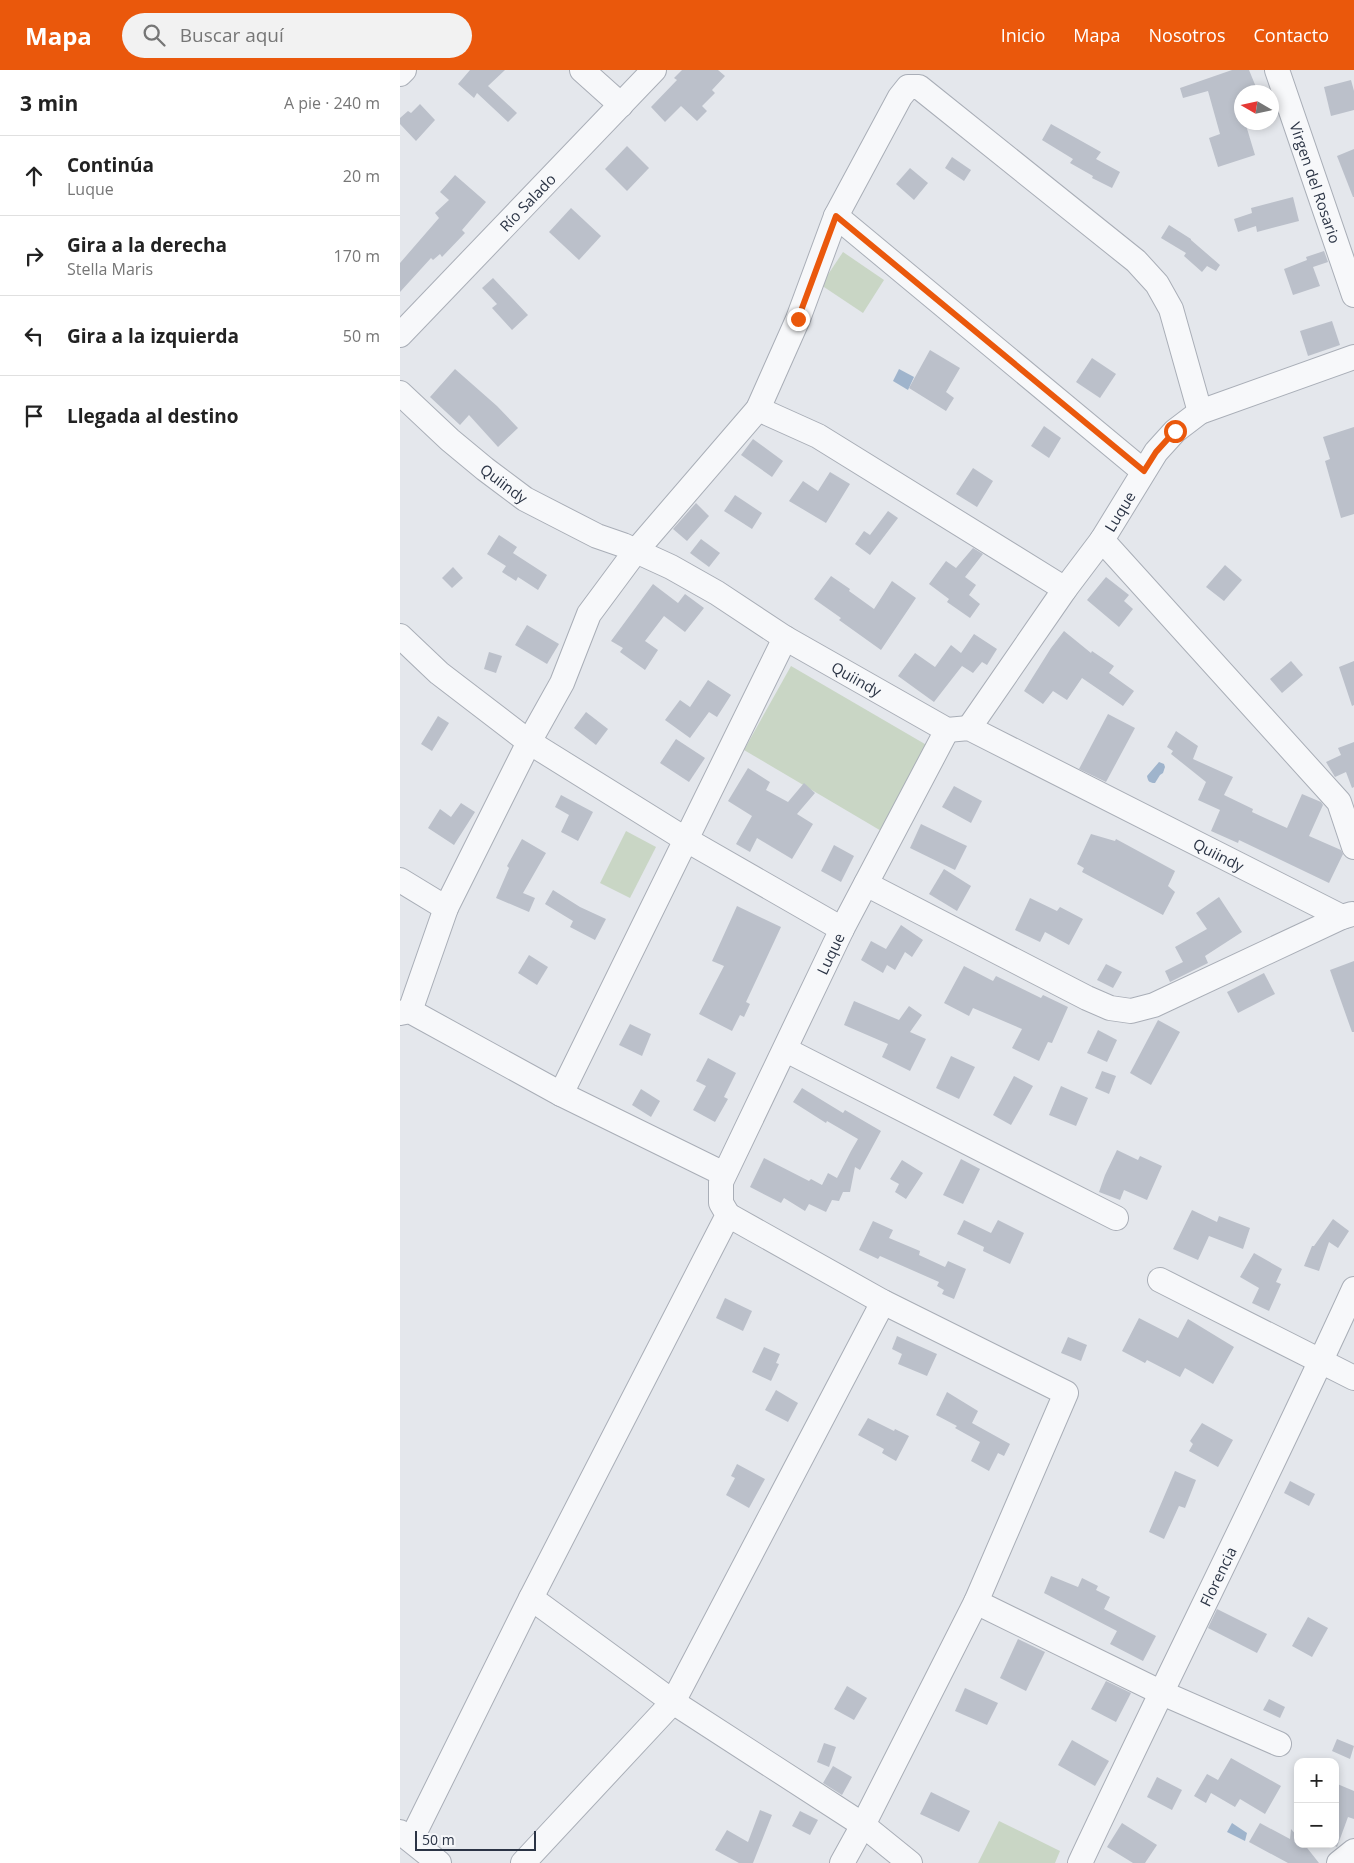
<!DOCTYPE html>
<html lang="es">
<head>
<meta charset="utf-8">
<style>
  :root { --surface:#fff; --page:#f2f2f2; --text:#222; --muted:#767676; --line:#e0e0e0; --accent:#ea580c }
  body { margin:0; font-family:"Open Sans",sans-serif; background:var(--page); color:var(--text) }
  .controls { position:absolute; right:15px; bottom:15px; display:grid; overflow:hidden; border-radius:10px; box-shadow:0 2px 8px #0003 }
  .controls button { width:45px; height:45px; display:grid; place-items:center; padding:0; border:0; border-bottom:1px solid var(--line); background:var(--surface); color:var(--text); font:25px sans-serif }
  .compass { position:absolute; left:834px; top:15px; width:45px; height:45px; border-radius:50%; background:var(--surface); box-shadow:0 2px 8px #0003; rotate:279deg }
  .scale { position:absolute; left:15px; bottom:12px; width:121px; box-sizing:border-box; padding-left:5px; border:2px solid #2b3445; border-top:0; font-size:14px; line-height:18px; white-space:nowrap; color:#2b3445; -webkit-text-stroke:4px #f4f6f9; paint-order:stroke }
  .stop { position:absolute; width:15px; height:15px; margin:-11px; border:4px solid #ea580c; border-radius:50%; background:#fff }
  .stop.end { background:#ea580c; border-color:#fff; box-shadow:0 1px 5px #0008 }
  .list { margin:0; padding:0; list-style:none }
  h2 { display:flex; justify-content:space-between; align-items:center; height:65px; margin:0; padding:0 20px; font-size:21px }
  h2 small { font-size:16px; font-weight:400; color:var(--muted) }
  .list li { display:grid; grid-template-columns:32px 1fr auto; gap:15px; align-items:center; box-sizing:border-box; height:80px; padding:0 20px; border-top:1px solid var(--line) }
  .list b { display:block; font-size:19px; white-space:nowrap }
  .list p { margin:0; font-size:16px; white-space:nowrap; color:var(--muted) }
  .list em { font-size:16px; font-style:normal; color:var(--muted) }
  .icon { flex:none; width:28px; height:28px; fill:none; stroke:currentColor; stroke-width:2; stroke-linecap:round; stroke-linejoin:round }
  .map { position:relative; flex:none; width:954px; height:1793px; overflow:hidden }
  header { display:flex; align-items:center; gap:30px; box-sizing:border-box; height:70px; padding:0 25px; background:var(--accent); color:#fff }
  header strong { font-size:24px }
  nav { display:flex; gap:28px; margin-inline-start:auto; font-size:18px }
  .search { width:350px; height:45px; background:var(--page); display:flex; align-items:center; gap:12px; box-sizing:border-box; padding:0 18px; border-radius:28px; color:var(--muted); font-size:19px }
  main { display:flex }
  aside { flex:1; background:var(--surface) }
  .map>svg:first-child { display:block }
</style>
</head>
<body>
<header>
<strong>Mapa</strong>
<div class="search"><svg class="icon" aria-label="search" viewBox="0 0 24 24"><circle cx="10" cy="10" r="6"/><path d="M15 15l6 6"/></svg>Buscar aquí</div>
<nav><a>Inicio</a><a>Mapa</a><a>Nosotros</a><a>Contacto</a></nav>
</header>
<main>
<aside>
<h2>3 min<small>A pie · 240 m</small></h2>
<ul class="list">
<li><svg class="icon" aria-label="ahead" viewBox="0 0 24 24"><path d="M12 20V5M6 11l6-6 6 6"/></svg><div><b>Continúa</b><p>Luque</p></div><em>20 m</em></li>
<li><svg class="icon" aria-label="right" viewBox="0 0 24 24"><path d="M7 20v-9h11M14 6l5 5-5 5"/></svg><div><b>Gira a la derecha</b><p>Stella Maris</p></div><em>170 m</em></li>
<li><svg class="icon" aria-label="left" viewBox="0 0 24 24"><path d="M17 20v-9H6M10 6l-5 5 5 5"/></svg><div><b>Gira a la izquierda</b></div><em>50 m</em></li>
<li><svg class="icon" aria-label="arrive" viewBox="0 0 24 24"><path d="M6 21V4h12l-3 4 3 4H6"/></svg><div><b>Llegada al destino</b></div></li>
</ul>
</aside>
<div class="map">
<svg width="954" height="1793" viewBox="0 0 954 1793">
  <rect width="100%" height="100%" fill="#e4e7ec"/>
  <g fill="#c9d6c5">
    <path d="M443,182L484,210L463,243L421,215Z"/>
    <path d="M391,596L530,677L483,762L344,680Z"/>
    <path d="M226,761L256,777L230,828L200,813Z"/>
    <path d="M599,1751L660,1781L655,1793H578Z"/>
  </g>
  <g fill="#9fb4cc">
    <path d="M499,299L514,307L508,320L493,311Z"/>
    <path d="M759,692L764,694L765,697L763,703L760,705L755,713C749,713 748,711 747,706Z"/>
    <path d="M832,1753L847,1763L845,1771L827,1762Z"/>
  </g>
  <g fill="#bbc0ca">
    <path d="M70,0H105L88,16L117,43L108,52L77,23L74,28L58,14Z"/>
    <path d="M282,0H318L325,6L312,20L315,23L302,36L307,41L297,51L281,36L265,52L251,37L277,10L274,8Z"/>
    <path d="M832,0H849L856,17L842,22V52H845L855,85L818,97L809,68L820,64L808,21L783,28L780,18Z"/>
    <path d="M951,10L954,21V40L931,46L924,17Z"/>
    <path d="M20,34L35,50L16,71L0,54V48L8,41L11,43Z"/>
    <path d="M651,54L701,82L696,89L720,102L712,118L692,108L693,106L670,93L673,89L642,70Z"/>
    <path d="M227,76L249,98L227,121L205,99Z"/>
    <path d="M954,79V127H953L937,86Z"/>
    <path d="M552,87L571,100L564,111L545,98Z"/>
    <path d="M510,98L528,113L514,130L496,114Z"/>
    <path d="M55,105L86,132L62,160L65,163L42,187L40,184L33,190L31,188L0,222V193L39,148L35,143L49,130L40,122Z"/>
    <path d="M893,127L899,151L857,162L856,156L838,162L834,149L852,143L851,138Z"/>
    <path d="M171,138L201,166L179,190L149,162Z"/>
    <path d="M769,155L791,169V170L820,195L816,201L807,196L802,202L784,186L786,183L761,168Z"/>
    <path d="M924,181L928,192L913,197L920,216L893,225L884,199L907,190L906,187Z"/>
    <path d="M93,208L128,245L112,260L92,238L97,234L82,218Z"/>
    <path d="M932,251L940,275L908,286L900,261Z"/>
    <path d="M530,280L560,298L546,322L554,328L546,341L509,318Z"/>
    <path d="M692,288L716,304L700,328L676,312Z"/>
    <path d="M55,299L97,336L118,358L98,377L69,345L60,355L30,327Z"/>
    <path d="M644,356L661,368L649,388L631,376Z"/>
    <path d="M954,357V444L941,448L925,391L930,389L923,367Z"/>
    <path d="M353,369L383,391L372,407L341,385Z"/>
    <path d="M573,398L593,411L577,437L556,424Z"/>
    <path d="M430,402L450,414L426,453L389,431L403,411L418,421Z"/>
    <path d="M335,425L362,443L352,459L324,441Z"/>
    <path d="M296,433L309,446L287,471L273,459Z"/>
    <path d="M488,441L498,448L470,485L455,474L464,461L470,465Z"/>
    <path d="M99,465L117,477L113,483L147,505L138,520L118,507L116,511L102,502L106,496L87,484Z"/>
    <path d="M301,469L320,483L309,497L290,483Z"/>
    <path d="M573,478L583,484L565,507L576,515L569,525L580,534L570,548L547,532L549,529L529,514L546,491L556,498Z"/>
    <path d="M825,495L842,510L824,531L806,517Z"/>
    <path d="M53,497L63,508L52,518L42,508Z"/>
    <path d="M431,506L450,519L449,521L474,539L492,511L516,528L481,580L439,550L441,548L414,529Z"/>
    <path d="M706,507L729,525L724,531L733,539L719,557L687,530Z"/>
    <path d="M253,514L278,533L285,524L304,538L285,562L264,546L245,571L258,580L245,600L220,582L223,578L211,571Z"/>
    <path d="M127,555L159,574L147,594L115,575Z"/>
    <path d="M664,561L691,583L692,581L714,596L709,603L734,621L723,636L682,608L667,630L653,621L643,634L624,621L651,578Z"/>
    <path d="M574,564L597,579L587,595L582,592L573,603L562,596L534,632L498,606L515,583L535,597L551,575L561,583Z"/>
    <path d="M89,582L102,586L96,603L84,599Z"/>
    <path d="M891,591L903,605L882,623L870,609Z"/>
    <path d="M954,591V635L952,636L939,597Z"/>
    <path d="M308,610L331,625L317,647L309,642L290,668L265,650L280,630L290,637Z"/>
    <path d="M186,642L208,659L196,675L174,658Z"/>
    <path d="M708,644L735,658L706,712L679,699Z"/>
    <path d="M38,646L49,653L32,681L21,674Z"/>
    <path d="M776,661L798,676L793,689L833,707L824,725L853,739L852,742L887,758L902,724L921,732L923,735L909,766L941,780L943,784L929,813L839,770L838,773L811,761L820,740L798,730L806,712L771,684L773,681L767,677Z"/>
    <path d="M276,669L305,688L289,712L260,693Z"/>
    <path d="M954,672V717L952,718L946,702L935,707L926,692L941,685L938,678Z"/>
    <path d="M348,698L370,712L366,720L388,732L404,713L415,723L397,744L413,754L392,789L357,768L350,782L336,774L352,746L328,731Z"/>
    <path d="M554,716L582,731L571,753L542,737Z"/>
    <path d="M161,725L193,742L178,771L161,762L169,745L155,737Z"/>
    <path d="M61,733L75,742L54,775L28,758L40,739L51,747Z"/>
    <path d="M521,754L567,776L555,800L510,778Z"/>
    <path d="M691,764L715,771L716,769L775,801L768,816L775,822L763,845L682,802L684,798L677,794Z"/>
    <path d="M122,769L146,783L123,823L135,828L129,842L96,828L109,798L107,796Z"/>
    <path d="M434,775L454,786L441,812L421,801Z"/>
    <path d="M544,799L571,816L557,841L529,824Z"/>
    <path d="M153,820L180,837L206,849L195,870L170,857L173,851L145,834Z"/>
    <path d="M819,827L842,862L805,886L808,893L770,912L765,901L783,892L775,877L807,859L796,843Z"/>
    <path d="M630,828L657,841L660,837L683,849L669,875L645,862L640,872L615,860Z"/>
    <path d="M337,836L381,857L346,932L350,934L344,947L340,945L332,961L299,944L324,896L312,891Z"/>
    <path d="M501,855L523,870L512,887L505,882L495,900L487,895L483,903L461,890L471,871L486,879Z"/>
    <path d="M129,885L148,897L137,915L118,903Z"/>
    <path d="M954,891V962H952L930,900Z"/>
    <path d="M706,894L722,902L713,918L697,910Z"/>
    <path d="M564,896L593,911L596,906L641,928L643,925L668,937L652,973L648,972L639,991L612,978L622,959L573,938L569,946L544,933Z"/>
    <path d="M864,903L875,924L838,943L827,922Z"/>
    <path d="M454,931L499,950L509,936L522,945L510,962L526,969L510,1001L482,987L488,974L444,955Z"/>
    <path d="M758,950L780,962L751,1015L730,1003Z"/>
    <path d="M230,954L251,964L242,986L219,975Z"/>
    <path d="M698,960L717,970L707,992L687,983Z"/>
    <path d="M551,986L575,997L559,1029L536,1018Z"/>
    <path d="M308,988L336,1003L324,1027L328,1029L315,1052L293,1040L306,1016L296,1011Z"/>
    <path d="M702,1001L716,1006L709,1024L695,1018Z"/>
    <path d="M614,1006L633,1016L611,1055L593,1045Z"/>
    <path d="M661,1016L688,1028L676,1056L649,1045Z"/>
    <path d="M402,1018L443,1043L445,1040L481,1061L460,1100L455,1097L450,1122H443L439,1131L432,1130L426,1142L409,1134L405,1141L384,1128L381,1133L350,1117L364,1088L409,1111L411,1109L422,1115L428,1103L437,1108L451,1081L458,1069L427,1051L426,1053L393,1032Z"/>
    <path d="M241,1019L260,1031L251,1047L232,1035Z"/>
    <path d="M717,1080L738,1090L740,1086L762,1096L747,1130L724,1120L720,1130L699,1122L705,1105Z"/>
    <path d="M561,1089L580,1099L563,1134L543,1125Z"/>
    <path d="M502,1090L523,1103L506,1129L495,1122L499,1114L490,1109Z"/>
    <path d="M792,1140L817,1152L819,1146L850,1158L843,1179L809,1166L798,1190L773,1179Z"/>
    <path d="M933,1149L949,1161L938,1178L929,1172L919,1201L904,1196L912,1176H914Z"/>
    <path d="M564,1150L591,1163L598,1150L624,1163L610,1194L583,1181L584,1177L557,1164Z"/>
    <path d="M473,1151L493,1160L489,1168L520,1181L519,1185L545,1197L548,1191L566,1199L554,1229L542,1224L544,1220L537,1216L539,1212L480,1186L478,1189L459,1180Z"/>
    <path d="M854,1183L882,1199L876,1212L881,1214L869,1241L852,1233L859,1218L840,1207Z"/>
    <path d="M325,1228L352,1241L343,1261L316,1248Z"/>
    <path d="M739,1248L778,1268L788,1249L834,1277L813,1314L785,1298L780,1307L747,1290L745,1293L722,1281Z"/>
    <path d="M497,1266L537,1284L527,1306L498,1294L502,1284L492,1279Z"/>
    <path d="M668,1267L687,1275L681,1291L661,1283Z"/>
    <path d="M364,1277L380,1284L376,1293L379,1294L371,1311L352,1302Z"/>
    <path d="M376,1320L398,1333L388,1352L365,1340Z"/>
    <path d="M547,1322L578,1341L572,1353L610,1374L604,1386L598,1383L589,1401L571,1391L580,1372L555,1358L557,1356L536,1345Z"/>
    <path d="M468,1348L494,1361L495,1359L509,1366L496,1391L482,1383L484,1379L458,1365Z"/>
    <path d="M802,1353L833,1370L818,1397L789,1381L793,1374L790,1371Z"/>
    <path d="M337,1394L365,1409L349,1438L326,1425L335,1408L331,1406Z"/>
    <path d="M775,1401L796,1410L785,1438L779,1436L764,1469L749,1462Z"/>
    <path d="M890,1411L915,1424L909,1436L884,1423Z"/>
    <path d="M651,1506L678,1517L682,1508L698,1516L696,1520L710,1527L704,1539L756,1566L743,1591L710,1574L717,1561L644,1523Z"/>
    <path d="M817,1539L867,1564L857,1583L808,1558Z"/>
    <path d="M908,1547L928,1558L912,1587L892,1576Z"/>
    <path d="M618,1569L645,1582L626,1621L600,1608Z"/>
    <path d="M706,1611L731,1623L716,1652L691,1639Z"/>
    <path d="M447,1616L467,1628L454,1650L434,1639Z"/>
    <path d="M565,1618L598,1633L587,1655L555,1641Z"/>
    <path d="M869,1629L885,1637L880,1648L863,1640Z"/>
    <path d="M937,1669L954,1676L950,1689L932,1681Z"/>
    <path d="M672,1670L709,1691L695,1716L658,1695Z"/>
    <path d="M424,1673L436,1677L429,1697L417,1692Z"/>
    <path d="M831,1688L881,1716L865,1744L840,1729L835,1737L811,1723L806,1733L794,1726L807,1704L818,1710Z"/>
    <path d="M433,1696L452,1707L442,1725L423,1713Z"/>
    <path d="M757,1707L782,1720L772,1740L747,1727Z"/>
    <path d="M935,1713L954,1721V1749L948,1747L937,1777L935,1776Z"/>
    <path d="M531,1722L570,1741L559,1762L520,1744Z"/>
    <path d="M360,1740L372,1745L353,1793H339L315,1780L327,1760L348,1772Z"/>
    <path d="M400,1741L418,1750L410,1765L392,1756Z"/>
    <path d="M722,1753L757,1775L745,1793H733L707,1777Z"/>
    <path d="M860,1753L890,1769L891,1759L898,1767V1774H904L919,1793H888L849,1772Z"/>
  </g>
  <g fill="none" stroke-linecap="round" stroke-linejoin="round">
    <defs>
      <g id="minor">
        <path d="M182,0L221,35"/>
        <path id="s1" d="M877,0L954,225"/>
        <path d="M0,4L4,0"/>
        <path d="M436,146L743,401"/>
        <path id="s2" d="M0,265L254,0"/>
        <path id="s3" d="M0,323L50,370L85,399L125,429L197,466L223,475L271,497L317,523L385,568L547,660L569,658L942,847"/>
        <path d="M358,339L418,366L665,519"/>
        <path d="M702,470L939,732L954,777"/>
        <path d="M0,566L39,603L129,672L285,769L442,859"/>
        <path id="s4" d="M569,658L665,519L702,470L756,382L775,361L800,342L954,287"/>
        <path d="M0,810L46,838"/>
        <path d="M466,814L687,928L710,938L731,941L754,935L942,847L952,844"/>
        <path d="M10,941L46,838L129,672L162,613L189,544L235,482L358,339L398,249L436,146L500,27L508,17H519L736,191L757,214L771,239L800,342"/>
        <path d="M0,943L10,941L161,1024L324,1104"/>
        <path d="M386,980L716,1148"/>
        <path d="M161,1024L385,568"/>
        <path d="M328,1145L483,1232L666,1323L576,1532L463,1755L442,1793"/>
        <path d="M760,1210L954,1308"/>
        <path d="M131,1528L273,1632L463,1755L510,1793"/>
        <path d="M576,1532L760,1622L879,1674"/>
        <path d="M0,1762L39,1793"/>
        <path id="s5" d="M11,1770L131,1528L328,1145L321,1133V1112L442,859L547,660"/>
        <path d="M123,1793L273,1632L483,1232"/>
        <path id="s6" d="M680,1793C770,1601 866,1412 954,1219"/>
        <path d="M939,1793L954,1781"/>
      </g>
    </defs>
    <use href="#minor" stroke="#a9aeb7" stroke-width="26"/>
    <use href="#minor" stroke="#f7f8fa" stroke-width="24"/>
  </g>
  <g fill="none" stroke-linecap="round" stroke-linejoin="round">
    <path stroke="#ea580c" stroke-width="6" d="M398,249L436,146L744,401L756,382L775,361"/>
  </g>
  <g text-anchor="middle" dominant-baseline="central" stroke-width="4" stroke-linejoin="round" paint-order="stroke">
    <g font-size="15" fill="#2b3445" stroke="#f4f6f9">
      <text stroke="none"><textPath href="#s1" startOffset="119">Virgen del Rosario</textPath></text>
      <text stroke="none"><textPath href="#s2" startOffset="184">Río Salado</textPath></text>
      <text stroke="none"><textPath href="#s3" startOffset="138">Quiindy</textPath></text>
      <text stroke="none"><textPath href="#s4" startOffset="264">Luque</textPath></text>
      <text stroke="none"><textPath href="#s3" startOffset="542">Quiindy</textPath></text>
      <text stroke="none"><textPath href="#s3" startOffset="948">Quiindy</textPath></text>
      <text stroke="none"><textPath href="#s5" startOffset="989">Luque</textPath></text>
      <text stroke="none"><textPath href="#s6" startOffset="318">Florencia</textPath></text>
    </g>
  </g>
</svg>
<div class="controls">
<button>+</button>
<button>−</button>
</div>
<svg class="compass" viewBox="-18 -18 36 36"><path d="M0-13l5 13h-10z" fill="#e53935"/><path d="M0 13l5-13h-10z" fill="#767676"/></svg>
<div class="scale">50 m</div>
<div class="stop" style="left:775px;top:361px"></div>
<div class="stop end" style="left:398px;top:249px"></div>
</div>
</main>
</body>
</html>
